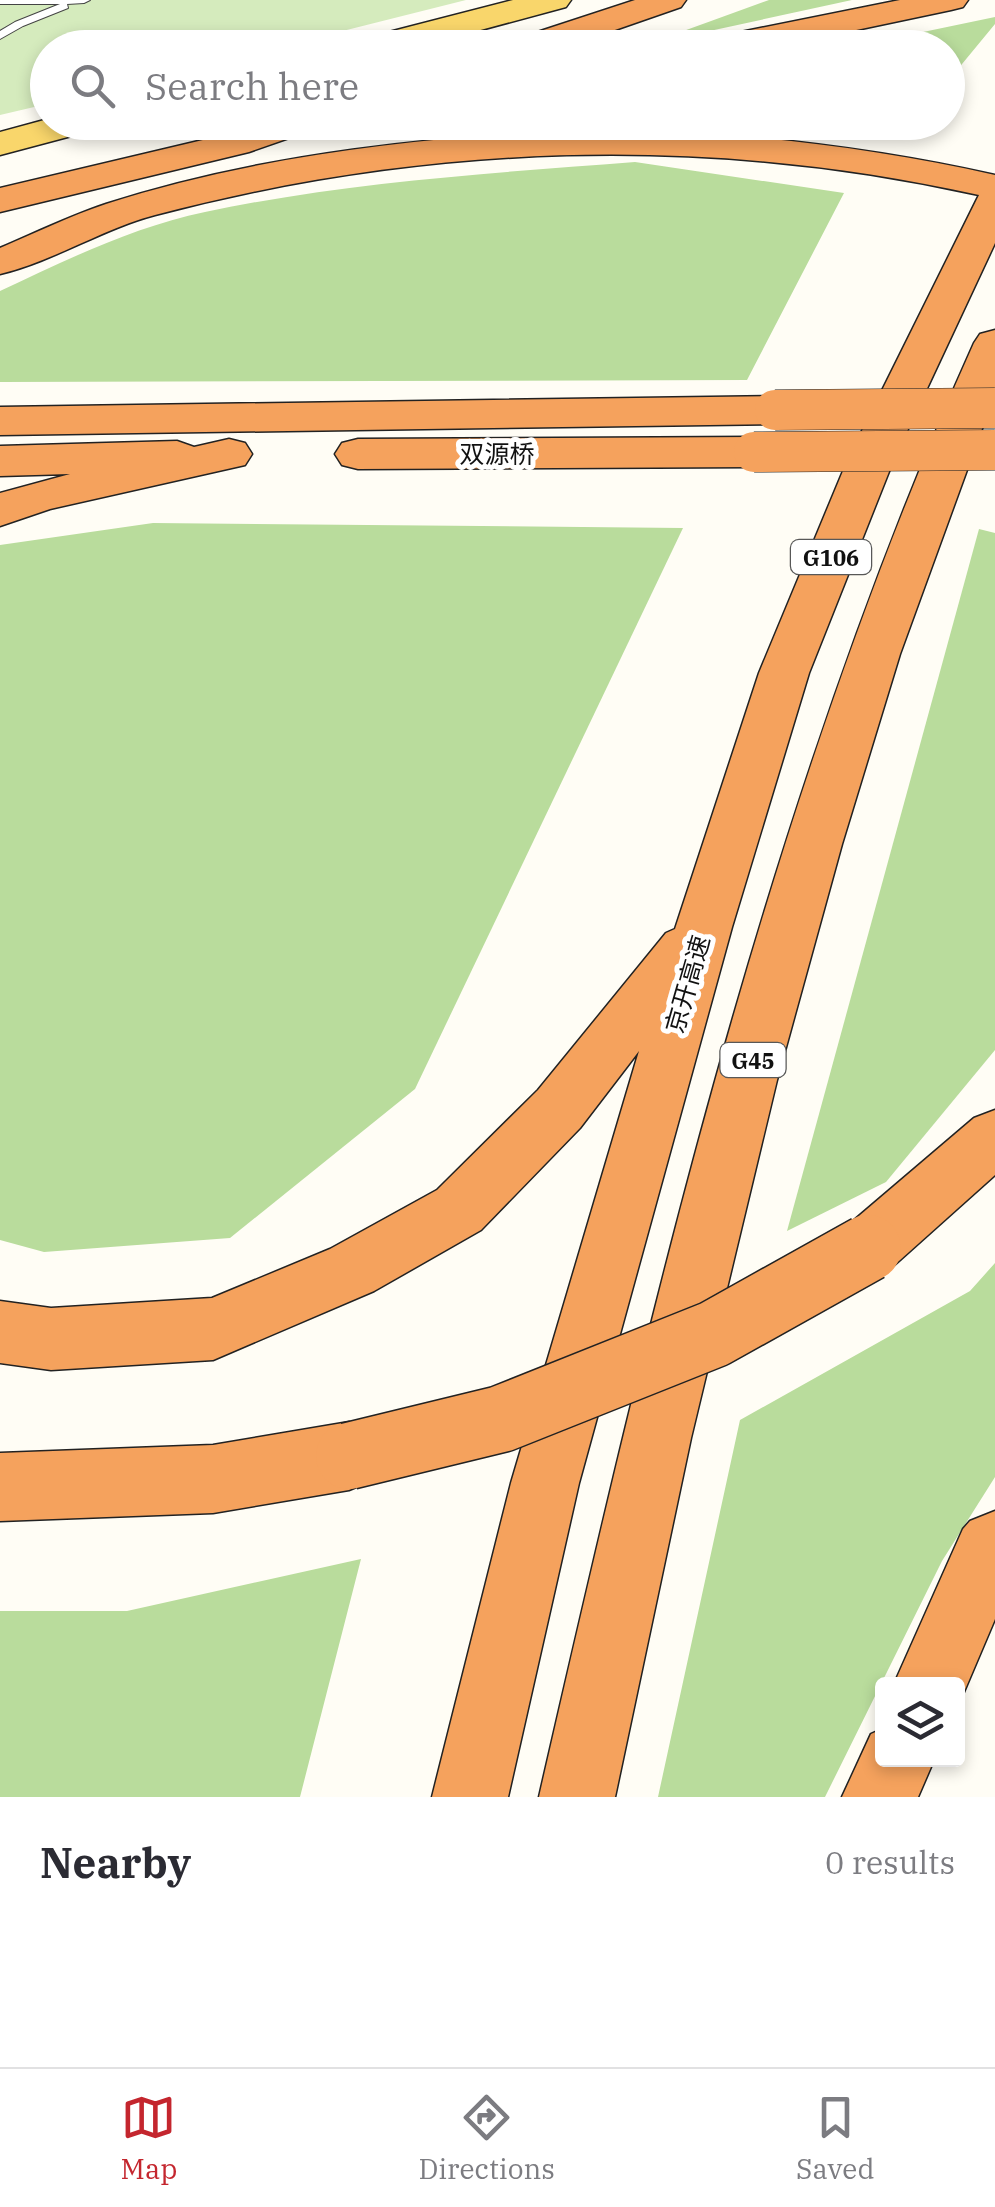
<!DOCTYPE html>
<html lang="en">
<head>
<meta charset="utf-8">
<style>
  :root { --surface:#fff; --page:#f2f2f3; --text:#2b2b33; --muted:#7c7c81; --line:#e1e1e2; --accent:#c4262e }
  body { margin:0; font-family:"IBM Plex Serif","Noto Sans SC",serif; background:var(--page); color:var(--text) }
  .controls { position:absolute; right:30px; bottom:30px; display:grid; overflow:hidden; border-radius:10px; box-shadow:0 5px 15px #0003 }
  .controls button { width:90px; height:90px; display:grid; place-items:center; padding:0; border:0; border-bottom:2px solid var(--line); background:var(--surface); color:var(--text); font:50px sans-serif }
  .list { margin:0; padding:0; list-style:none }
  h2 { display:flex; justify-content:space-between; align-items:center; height:130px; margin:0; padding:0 40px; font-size:42px }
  h2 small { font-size:32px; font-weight:400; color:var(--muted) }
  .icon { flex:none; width:55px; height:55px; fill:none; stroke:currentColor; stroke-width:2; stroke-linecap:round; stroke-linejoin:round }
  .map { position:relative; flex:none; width:995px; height:1797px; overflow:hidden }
  .search { position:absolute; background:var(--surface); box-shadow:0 5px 15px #0003; left:30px; right:30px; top:30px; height:110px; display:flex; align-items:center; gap:25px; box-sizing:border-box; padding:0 35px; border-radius:55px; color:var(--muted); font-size:38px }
  .sheet { height:270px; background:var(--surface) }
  nav { display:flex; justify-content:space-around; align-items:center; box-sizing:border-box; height:140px; border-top:2px solid var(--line); background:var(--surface); font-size:28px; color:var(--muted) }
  nav a { display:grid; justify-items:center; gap:5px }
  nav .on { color:var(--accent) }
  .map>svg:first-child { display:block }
</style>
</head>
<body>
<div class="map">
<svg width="995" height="1797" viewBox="0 0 995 1797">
  <rect width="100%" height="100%" fill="#fffdf5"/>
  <path fill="#d5ebbd" d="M0,0H466L279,47L48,48L47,104L0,115Z"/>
  <g fill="#b9dc9c">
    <path d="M769,0H852L645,45Z"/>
    <path d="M995,17V24L948,81V48L851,47Z"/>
    <path d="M635,162L844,193L747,380L0,382V291C66,260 133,227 205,212C346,182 493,173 635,162Z"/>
    <path d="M153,523L683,528L415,1089L230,1238L44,1252L0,1240V545Z"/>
    <path d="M979,529L995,533V1050L886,1182L787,1231Z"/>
    <path d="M995,1263V1477L942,1561L825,1797H658L740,1420L970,1291Z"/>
    <path d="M361,1559L300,1797H0V1611H127Z"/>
  </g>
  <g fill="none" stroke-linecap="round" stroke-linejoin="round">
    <defs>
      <path id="lane" d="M0,0H90L84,3L67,4L68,8L23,26L0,39V31L15,22L60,4H0Z"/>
      <g id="primary">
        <path d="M513,0H571L566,7L414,48H353L358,40Z"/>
        <path d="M48,119V122H99L94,130L0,155V132Z"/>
      </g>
      <g id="highway">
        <path d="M635,0H686L681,7L563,48H508L513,40Z"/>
        <path d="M900,0H968L963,7L951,10L771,48H698L703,40L716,37Z"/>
        <path d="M261,122H317L312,130L249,152L0,212V188L224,135Z"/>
        <path d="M605,129C738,132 865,146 995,175V243L894,459L809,673L732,927L579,1483L508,1797H432L511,1483L639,1051L580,1128L481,1230L374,1291L213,1360L51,1370L0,1363V1301L51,1308L212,1298L330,1249L437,1190L538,1090L666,933L675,929L759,673L848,459L979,195C706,134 427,143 155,215C102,229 54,261 0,274V248C35,233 70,216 106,204C264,153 440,135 605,129Z"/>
        <path d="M995,330V393L900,654L842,844L777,1080L691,1438L615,1797H539C651,1309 768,801 974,343L980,334Z"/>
        <path d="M775,396L791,400L797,410L791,420L775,424L0,435V407Z"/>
        <path d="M754,437L770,441L776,452L770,463L754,467L358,469L342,465L335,454L342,443L358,439Z"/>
        <path d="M229,439L245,443L252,454L245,465L50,509L0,526V493L70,474L0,476V446L177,441L194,447Z"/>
        <path d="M995,1110V1175L890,1269L868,1277L846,1269L837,1248L846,1227L974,1118Z"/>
        <path d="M349,1422L373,1432L383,1456L373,1480L349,1490L213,1513L0,1521V1453L213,1445Z"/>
        <path d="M995,1511V1619L958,1706V1684H894L963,1529L970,1521Z"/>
        <path d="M882,1729V1760H934L918,1797H842L871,1734Z"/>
      </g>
    </defs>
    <use href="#lane" stroke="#444" stroke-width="2"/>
    <use href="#primary" stroke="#222" stroke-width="3"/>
    <use href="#highway" stroke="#222" stroke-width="3"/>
    <use href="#lane" fill="#fff" fill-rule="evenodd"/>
    <use href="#primary" fill="#f9d66b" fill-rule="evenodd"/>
    <use href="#highway" fill="#f5a25d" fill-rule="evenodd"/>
    <defs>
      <g id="highway-bridge-far1">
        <path d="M775,410L995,408"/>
        <path d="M754,452L995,450"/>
      </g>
      <path id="highway-bridge" d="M349,1456L501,1419L714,1334L868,1248"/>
    </defs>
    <use href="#highway-bridge-far1" stroke="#222" stroke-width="41" stroke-linecap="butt"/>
    <use href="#highway-bridge" stroke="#222" stroke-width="69" stroke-linecap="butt"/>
    <use href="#highway-bridge-far1" stroke="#f5a25d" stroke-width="40"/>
    <use href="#highway-bridge" stroke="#f5a25d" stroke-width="66"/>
  </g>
  <g text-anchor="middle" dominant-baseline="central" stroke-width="10" stroke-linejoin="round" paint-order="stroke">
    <g fill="#fff" stroke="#585858" stroke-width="2.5">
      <rect x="791" y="540" width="80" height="34" rx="8"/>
      <rect x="720.5" y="1043" width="65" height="34" rx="8"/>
    </g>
    <g font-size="22" font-weight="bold" fill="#111">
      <text x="831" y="557">G106</text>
      <text x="753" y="1060">G45</text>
    </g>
    <g font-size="25" fill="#111" stroke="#fff">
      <text x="497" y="453">双源桥</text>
      <text transform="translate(687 984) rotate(-74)">京开高速</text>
    </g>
  </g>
</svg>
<div class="controls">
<button><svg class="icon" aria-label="layers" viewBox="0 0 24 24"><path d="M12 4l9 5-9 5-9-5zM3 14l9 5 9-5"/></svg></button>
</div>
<div class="search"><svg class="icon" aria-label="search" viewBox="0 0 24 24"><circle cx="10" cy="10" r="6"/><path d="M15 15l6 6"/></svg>Search here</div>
</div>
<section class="sheet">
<h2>Nearby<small>0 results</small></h2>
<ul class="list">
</ul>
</section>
<nav>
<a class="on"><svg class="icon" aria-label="map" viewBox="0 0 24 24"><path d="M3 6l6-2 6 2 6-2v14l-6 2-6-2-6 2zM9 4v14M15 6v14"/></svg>Map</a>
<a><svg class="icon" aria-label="directions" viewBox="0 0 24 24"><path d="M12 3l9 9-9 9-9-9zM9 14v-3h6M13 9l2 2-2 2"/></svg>Directions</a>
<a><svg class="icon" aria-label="saved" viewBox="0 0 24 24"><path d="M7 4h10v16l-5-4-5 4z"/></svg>Saved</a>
</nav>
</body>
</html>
